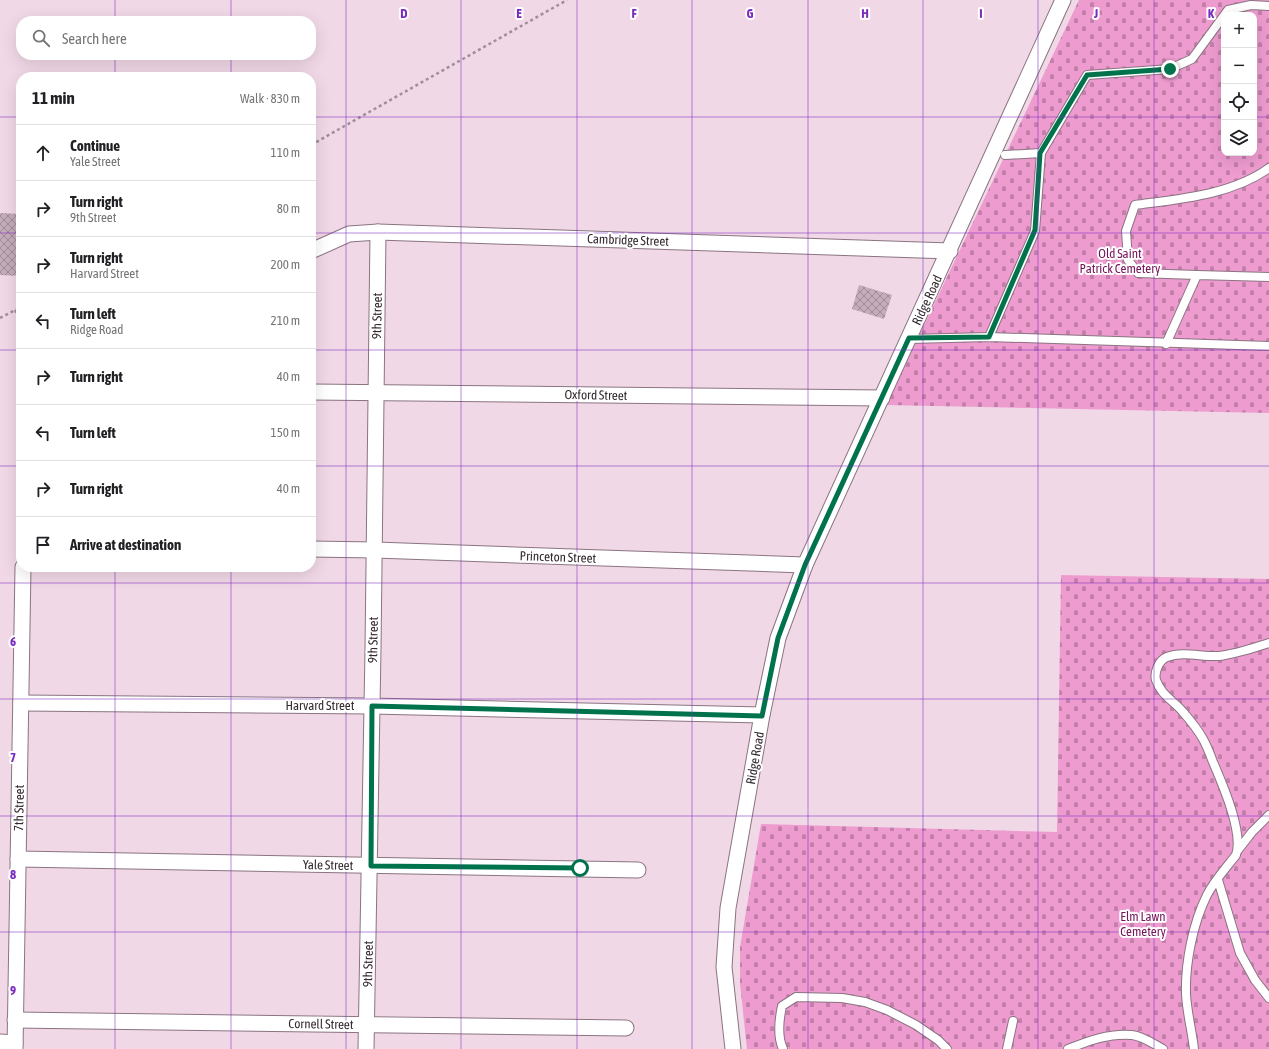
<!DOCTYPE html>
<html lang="en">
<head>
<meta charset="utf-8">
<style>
  :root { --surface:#fff; --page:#f2f2f2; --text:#202124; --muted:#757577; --line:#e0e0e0 }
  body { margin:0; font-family:"Asap Condensed",sans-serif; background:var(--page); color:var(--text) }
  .controls { position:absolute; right:12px; top:12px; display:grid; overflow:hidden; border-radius:8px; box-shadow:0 4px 16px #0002 }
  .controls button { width:36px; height:36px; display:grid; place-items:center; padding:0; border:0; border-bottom:1px solid var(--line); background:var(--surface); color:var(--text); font:20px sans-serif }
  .stop { position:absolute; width:12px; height:12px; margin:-9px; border:3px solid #00734d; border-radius:50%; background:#fff }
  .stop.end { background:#00734d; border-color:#fff; box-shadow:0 1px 4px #0008 }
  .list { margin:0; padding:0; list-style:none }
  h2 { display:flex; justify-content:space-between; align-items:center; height:52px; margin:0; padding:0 16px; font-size:17px }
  h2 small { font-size:13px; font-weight:400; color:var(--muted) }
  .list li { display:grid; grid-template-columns:26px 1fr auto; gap:12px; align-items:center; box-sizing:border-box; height:56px; padding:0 16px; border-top:1px solid var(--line) }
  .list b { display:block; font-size:15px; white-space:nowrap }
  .list p { margin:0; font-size:13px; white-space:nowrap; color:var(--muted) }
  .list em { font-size:13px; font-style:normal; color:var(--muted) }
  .icon { flex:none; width:22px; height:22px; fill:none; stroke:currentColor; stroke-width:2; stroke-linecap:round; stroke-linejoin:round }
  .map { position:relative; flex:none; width:1269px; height:1049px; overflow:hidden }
  .search { position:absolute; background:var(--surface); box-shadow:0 4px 16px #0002; left:16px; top:16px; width:300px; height:44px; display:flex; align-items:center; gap:10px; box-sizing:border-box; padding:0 14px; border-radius:16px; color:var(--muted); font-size:15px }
  .panel { position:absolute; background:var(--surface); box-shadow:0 4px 16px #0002; left:16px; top:72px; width:300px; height:500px; border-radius:16px }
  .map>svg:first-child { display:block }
</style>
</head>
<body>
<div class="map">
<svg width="1269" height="1049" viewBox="0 0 1269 1049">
  <defs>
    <pattern id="cemetery-stones" width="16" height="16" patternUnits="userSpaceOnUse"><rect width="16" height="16" fill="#ee9bd0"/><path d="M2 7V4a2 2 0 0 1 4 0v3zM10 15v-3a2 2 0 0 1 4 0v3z" fill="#c27fa9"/></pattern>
    <pattern id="building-cross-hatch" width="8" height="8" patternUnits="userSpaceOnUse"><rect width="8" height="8" fill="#c4acba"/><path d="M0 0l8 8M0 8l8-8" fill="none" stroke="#a08c98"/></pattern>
  </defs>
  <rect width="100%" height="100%" fill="#f1d8e7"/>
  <g fill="url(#cemetery-stones)" fill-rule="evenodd">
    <path d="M1079,0H1269V413L886,405ZM1224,15H1254V153H1224Z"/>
    <path d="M1061,575L1269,579V1049H747L740,984V947L761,824L1057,832Z"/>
  </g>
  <g fill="url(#building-cross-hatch)">
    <path d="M0,213L21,214V276L0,275Z"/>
    <path d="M859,285L892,295L884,319L852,309Z"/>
  </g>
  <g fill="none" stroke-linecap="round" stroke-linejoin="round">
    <defs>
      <g id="service">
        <path d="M1005,155L1041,153L1087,75L1170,69L1192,59L1228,10L1251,5L1269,6"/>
        <path d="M1197,275L1138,273L1128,260L1126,231L1135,205C1179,199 1232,195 1269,168"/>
        <path d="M989,337L1035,231L1041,153"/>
        <path d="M909,339L989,337L1269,346"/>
        <path d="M1166,344L1197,275L1269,277"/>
        <path d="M1238,850L1252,832L1269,815"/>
        <path d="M1218,880L1240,953L1255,980L1269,998"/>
        <path d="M783,1049C777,1036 779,1020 782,1006L796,997L842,998L865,1002L887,1010L916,1025L938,1040L947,1049"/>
        <path d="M1007,1049L1013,1021"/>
        <path d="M1068,1049C1088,1041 1109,1033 1132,1035C1142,1036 1154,1044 1163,1049"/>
        <path d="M1194,1049C1192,1031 1187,1013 1186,994C1185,963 1193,923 1207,895C1214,881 1226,868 1236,855C1244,833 1222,783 1213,762C1210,754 1207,746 1203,739C1198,730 1190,720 1183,712C1174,701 1161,695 1156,680C1154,672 1159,660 1167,657C1183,651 1202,657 1219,656C1236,654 1253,648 1269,643"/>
      </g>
      <g id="minor">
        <path d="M311,251L349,234L378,232L950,251"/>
        <path d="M311,392L882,398"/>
        <path d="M311,549L375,550L805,565"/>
        <path d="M21,703L372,706L762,715"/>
        <path d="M18,859L638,870"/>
        <path d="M15,1020L626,1028"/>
        <path d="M0,1042L15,1043"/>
        <path d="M15,1049L23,567"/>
        <path d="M366,1049C372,777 375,504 378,232"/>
        <path d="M733,1049L724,967L728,908L762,715L778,638L805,565L1063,0"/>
      </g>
    </defs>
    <use href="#service" stroke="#8a7481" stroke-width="10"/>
    <use href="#minor" stroke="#8a7481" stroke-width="17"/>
    <g stroke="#a08e99" stroke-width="2.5" stroke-dasharray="3 3" stroke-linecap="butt">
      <path d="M311,145L567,0"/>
      <path d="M15,310L21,321"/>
      <path d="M0,318L21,307"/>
    </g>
    <use href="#service" stroke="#fff" stroke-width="8"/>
    <use href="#minor" stroke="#fff" stroke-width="15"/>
  </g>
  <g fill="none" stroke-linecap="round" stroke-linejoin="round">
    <path stroke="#00734d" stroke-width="5" d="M580,868L371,866L372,706L762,716L778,638L805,565L909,338L989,337L1035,230L1040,153L1087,75L1170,69"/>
  </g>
  <path fill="none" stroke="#7b2cbf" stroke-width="1" stroke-opacity="0.55" d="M115,0V21M231,0V21M346,0V1049M461,0V1049M577,0V1049M692,0V1049M808,0V1049M923,0V1049M1038,0V1049M1154,0V1049M115,55V77M231,55V77M0,117H21M311,117H1224M1254,117H1269M0,233H21M311,233H1269M0,350H21M311,350H1269M0,466H21M311,466H1269M115,567V1049M231,567V1049M0,583H1269M0,699H1269M0,816H1269M0,932H1269"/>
  <g text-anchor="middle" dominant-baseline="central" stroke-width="4" stroke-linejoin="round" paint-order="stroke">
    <g font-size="13" fill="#342a30" stroke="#fff">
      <text transform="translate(628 240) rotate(2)">Cambridge Street</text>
      <text transform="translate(927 300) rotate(-65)">Ridge Road</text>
      <text transform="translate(377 316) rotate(-89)">9th Street</text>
      <text transform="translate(596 395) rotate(1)">Oxford Street</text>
      <text transform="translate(558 557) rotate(2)">Princeton Street</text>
      <text transform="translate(373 640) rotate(-89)">9th Street</text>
      <text x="320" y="705">Harvard Street</text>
      <text transform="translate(755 758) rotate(-80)">Ridge Road</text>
      <text transform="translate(19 808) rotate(-89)">7th Street</text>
      <text transform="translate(328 865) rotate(1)">Yale Street</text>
      <text transform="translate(368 964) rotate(-89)">9th Street</text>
      <text transform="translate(321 1024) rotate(1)">Cornell Street</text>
    </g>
    <g font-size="13" fill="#76155b" stroke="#fff">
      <text x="1120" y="253">Old Saint<tspan x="1120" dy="15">Patrick Cemetery</tspan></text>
      <text x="1143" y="916">Elm Lawn<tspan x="1143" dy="15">Cemetery</tspan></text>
    </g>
  </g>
  <g font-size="13" text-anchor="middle" font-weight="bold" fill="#7b2cbf" stroke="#fff" stroke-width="4" stroke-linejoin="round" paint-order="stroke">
    <text x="404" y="18">D</text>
    <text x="519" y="18">E</text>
    <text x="634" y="18">F</text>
    <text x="750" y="18">G</text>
    <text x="865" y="18">H</text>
    <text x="981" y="18">I</text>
    <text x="1096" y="18">J</text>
    <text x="1211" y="18">K</text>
    <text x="13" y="646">6</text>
    <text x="13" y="762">7</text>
    <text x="13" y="879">8</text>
    <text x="13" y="995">9</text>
  </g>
</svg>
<div class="controls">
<button>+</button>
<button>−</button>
<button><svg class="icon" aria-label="locate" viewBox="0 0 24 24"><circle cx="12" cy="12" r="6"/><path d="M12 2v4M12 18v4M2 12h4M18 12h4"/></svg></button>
<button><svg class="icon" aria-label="layers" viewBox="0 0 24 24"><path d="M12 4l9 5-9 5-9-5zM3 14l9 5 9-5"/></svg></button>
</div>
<div class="stop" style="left:580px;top:868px"></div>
<div class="stop end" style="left:1170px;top:69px"></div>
<div class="search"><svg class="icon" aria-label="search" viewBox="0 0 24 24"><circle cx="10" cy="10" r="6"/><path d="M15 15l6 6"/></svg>Search here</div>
<section class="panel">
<h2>11 min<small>Walk · 830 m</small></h2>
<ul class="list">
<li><svg class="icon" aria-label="ahead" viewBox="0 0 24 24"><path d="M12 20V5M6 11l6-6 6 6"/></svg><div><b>Continue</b><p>Yale Street</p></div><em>110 m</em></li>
<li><svg class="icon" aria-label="right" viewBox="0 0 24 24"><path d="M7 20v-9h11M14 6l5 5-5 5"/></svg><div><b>Turn right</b><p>9th Street</p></div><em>80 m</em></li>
<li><svg class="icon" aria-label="right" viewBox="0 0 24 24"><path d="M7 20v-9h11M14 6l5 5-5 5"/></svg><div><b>Turn right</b><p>Harvard Street</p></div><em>200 m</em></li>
<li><svg class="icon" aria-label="left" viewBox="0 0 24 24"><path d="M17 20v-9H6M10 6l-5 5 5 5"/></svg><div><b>Turn left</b><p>Ridge Road</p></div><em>210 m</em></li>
<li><svg class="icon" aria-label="right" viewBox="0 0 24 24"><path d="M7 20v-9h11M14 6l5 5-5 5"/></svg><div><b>Turn right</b></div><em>40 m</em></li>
<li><svg class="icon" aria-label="left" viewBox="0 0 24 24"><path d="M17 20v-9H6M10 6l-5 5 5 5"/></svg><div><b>Turn left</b></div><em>150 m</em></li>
<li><svg class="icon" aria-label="right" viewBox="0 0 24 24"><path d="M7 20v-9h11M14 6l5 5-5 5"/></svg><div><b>Turn right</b></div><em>40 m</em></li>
<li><svg class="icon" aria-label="arrive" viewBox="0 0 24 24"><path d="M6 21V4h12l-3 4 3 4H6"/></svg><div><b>Arrive at destination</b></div></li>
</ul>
</section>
</div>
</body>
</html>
